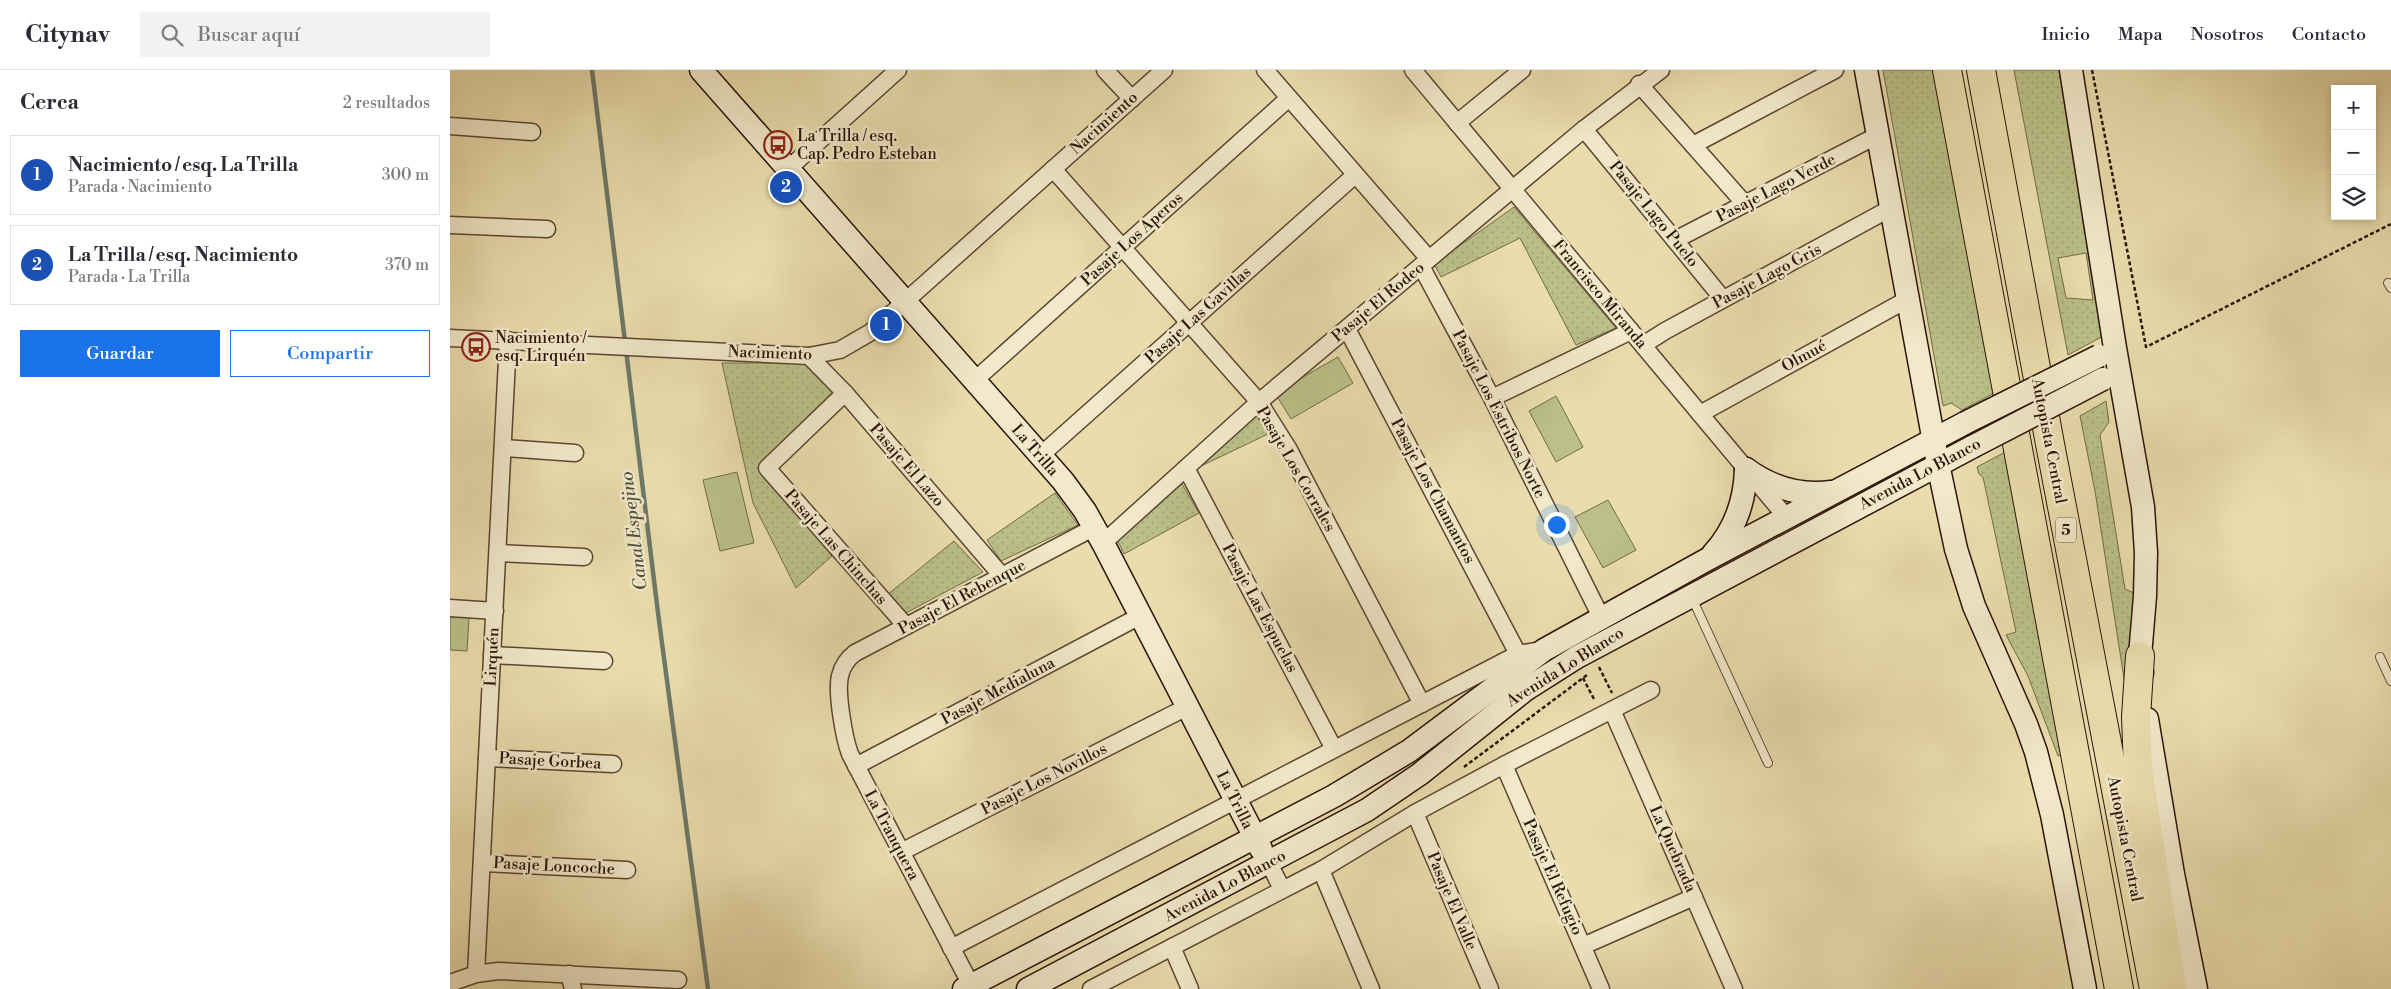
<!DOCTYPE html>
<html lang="es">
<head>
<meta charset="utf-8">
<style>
  :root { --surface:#fff; --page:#f2f2f3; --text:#2b2b33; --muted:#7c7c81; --line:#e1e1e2; --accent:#1a73e8 }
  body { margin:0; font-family:"Libre Bodoni",serif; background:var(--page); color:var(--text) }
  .controls { position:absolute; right:15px; top:15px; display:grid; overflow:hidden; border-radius:0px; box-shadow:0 2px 8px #0003 }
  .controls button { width:45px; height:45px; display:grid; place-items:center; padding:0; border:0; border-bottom:1px solid var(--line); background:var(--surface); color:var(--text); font:25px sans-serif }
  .you { position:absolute; left:1106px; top:454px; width:18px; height:18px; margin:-12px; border:4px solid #fff; border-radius:50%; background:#1a73e8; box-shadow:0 0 0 8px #1a73e833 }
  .badge { display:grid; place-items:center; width:32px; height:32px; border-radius:50%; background:var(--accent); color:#fff; font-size:16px; font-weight:700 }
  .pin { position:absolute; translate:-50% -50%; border:2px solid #fff; box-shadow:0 1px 5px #0006 }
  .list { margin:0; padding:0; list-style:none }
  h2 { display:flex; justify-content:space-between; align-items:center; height:65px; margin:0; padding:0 20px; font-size:21px }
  h2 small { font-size:16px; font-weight:400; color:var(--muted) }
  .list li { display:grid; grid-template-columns:32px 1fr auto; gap:15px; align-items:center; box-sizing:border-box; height:80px; margin:0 10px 10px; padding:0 10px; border:1px solid var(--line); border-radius:0px }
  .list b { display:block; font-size:19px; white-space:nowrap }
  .list p { margin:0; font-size:16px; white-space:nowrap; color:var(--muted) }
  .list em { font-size:16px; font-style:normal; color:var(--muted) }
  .actions { display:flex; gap:10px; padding:15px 20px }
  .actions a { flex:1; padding:11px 0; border:1px solid var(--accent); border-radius:0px; text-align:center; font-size:18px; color:var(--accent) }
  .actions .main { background:var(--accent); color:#fff }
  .icon { flex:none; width:28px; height:28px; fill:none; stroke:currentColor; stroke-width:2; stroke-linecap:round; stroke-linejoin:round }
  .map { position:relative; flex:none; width:1941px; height:919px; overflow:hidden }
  header { display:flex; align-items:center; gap:30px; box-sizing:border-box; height:70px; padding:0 25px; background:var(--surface); border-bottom:1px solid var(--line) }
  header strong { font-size:24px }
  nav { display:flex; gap:28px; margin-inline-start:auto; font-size:18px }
  .search { width:350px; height:45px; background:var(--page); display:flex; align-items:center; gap:12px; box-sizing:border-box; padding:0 18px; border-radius:0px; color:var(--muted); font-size:19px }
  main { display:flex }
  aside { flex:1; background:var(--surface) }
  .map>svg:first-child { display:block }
</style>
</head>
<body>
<header>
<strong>Citynav</strong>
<div class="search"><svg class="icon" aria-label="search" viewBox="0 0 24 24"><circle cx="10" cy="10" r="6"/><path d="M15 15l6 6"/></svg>Buscar aquí</div>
<nav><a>Inicio</a><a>Mapa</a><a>Nosotros</a><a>Contacto</a></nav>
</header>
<main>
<aside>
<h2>Cerca<small>2 resultados</small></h2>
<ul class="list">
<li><span class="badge" style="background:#1a4fb4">1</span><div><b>Nacimiento / esq. La Trilla</b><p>Parada · Nacimiento</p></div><em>300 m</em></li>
<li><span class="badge" style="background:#1a4fb4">2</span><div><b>La Trilla / esq. Nacimiento</b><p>Parada · La Trilla</p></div><em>370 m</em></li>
</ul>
<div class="actions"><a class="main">Guardar</a><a>Compartir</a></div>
</aside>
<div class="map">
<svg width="1941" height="919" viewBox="0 0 1941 919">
  <defs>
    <pattern id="grass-dots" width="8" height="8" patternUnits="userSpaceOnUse" patternTransform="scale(1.25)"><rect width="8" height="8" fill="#bac088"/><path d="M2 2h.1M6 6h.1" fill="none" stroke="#a0a474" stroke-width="1.8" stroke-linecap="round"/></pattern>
  </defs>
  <rect width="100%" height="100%" fill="#eaddad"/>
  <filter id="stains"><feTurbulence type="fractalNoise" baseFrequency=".004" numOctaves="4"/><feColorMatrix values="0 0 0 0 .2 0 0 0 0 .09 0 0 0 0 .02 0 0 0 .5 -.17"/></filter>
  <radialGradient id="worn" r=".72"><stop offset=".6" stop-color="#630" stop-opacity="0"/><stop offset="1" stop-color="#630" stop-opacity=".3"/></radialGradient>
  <g fill="url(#grass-dots)" stroke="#726a48" fill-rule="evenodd">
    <path d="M1433,0H1487L1550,320L1512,340L1501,333L1493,336Z"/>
    <path d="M1564,0H1610L1655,265L1618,285ZM1636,183L1643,230L1616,228L1608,188Z"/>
    <path d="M1064,137L1166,258L1126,275L1070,168L991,207L984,194Z"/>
    <path d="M272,293H356L385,320L315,388L314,406L382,486L346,518L303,433Z"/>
    <path d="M1656,331L1659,352L1650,365L1675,519L1684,523L1688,554L1675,615L1645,421L1630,346Z"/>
    <path d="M806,345L818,364L749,397Z"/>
    <path d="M1559,380L1618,684L1608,686L1578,606L1556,565L1566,562L1533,407L1529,404L1527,397Z"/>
    <path d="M729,409L749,443L674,484L665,465Z"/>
    <path d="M605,423L628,455L551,491L537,470Z"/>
    <path d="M504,471L533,502L454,544L437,525Z"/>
  </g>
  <g fill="#bac088" stroke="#726a48">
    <path d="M888,287L903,313L841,349L825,323Z"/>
    <path d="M1106,326L1133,377L1106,392L1079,341Z"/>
    <path d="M287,402L304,473L270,481L253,410Z"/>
    <path d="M1158,430L1186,480L1153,498L1125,447Z"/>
    <path d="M0,547L19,548L17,581L0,580Z"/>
  </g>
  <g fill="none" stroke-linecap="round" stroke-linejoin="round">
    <path stroke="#6c7969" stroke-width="4.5" d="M142,0L208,543L258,919"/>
    <defs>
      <g id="lane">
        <path d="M1938,213L1941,218"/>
        <path d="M1242,528L1318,693"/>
        <path d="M1930,587L1941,611"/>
      </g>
      <g id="street">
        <path d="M655,0L682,29"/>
        <path d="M815,0L979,189"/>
        <path d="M963,0L1337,448"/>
        <path d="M1189,14L1295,134"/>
        <path d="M1007,53L1072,0"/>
        <path d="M0,56L82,62"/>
        <path d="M1134,59L1273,229"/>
        <path d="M1243,75L1385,0"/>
        <path d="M338,99L448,0"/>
        <path d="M603,99L809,332L838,378L972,634"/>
        <path d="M0,155L97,159"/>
        <path d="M1225,170L1428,65"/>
        <path d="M971,196L1042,328L1151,547"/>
        <path d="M897,259L1068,584"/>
        <path d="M0,268L359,286L390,280L421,262L714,0"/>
        <path d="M1193,275L1215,261L1441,138"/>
        <path d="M359,286L395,323L552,506"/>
        <path d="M525,310L839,28"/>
        <path d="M395,323L317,398L456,556"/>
        <path d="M1042,328L1181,261"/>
        <path d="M1250,344L1458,229"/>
        <path d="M53,378L125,383"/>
        <path d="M591,385L905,105"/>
        <path d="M736,398L884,679"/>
        <path d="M653,473L809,332L1134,59L1211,0"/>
        <path d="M48,483L134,487"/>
        <path d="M0,538L45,541"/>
        <path d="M42,585L154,591"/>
        <path d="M1162,640L1284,919"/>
        <path d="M37,688L163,694"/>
        <path d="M1054,695L1151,919"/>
        <path d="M406,696L690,546"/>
        <path d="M965,743L1040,919"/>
        <path d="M451,782L737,637"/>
        <path d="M32,793L177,800"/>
        <path d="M819,793L832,819"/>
        <path d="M871,800L921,919"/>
        <path d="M1133,876L1244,827"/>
        <path d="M722,877L740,919"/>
        <path d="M501,878L1068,584L1092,580"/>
        <path d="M26,904L58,270"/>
        <path d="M119,904L123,919"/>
        <path d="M0,913L26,904L48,901L228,910"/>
        <path d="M521,915L400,684C394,668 386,622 390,606C392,597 398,588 405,583L645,457"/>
        <path d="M641,919L871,800L965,743L1054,695L1201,620"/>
      </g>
      <g id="secondary">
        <path d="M251,0L613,411L635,441L653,473L811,779"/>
        <path d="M1416,0L1488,394L1506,479L1524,536L1576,654L1586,682L1602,745L1635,919"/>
        <path d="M1621,0L1665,278L1693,437L1696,483L1695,526L1690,586L1692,603"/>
        <path d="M1296,399C1322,418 1350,426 1381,422"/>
        <path d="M1263,484C1285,460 1295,432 1296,399"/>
        <path d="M1697,649L1723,804L1746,919"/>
        <path d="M514,919L884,726L959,681L1094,580L1258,489L1515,353"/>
        <path d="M578,919L917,740L970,704L1075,620L1127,587L1522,377"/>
      </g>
      <g id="highway">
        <path d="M1497,0L1669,919"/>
        <path d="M1531,0L1600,374L1704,919"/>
        <path d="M1690,586L1686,647L1688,699L1722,919"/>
      </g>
    </defs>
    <use href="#lane" stroke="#5b4632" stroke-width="10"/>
    <use href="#street" stroke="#5b4632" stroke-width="19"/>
    <use href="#secondary" stroke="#2b1409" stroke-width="25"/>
    <use href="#highway" stroke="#2b1409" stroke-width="30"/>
    <g stroke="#2b1409" stroke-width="2.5" stroke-dasharray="4 2.5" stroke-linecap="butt">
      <path d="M1642,0L1696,277L1941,154"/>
      <path d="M1149,597L1162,623"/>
      <path d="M1133,608L1145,631"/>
      <path d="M1014,697L1137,605"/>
    </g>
    <use href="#lane" stroke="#f1e9ca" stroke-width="8"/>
    <use href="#street" stroke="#f1e9ca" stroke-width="16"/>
    <use href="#secondary" stroke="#f1e9ca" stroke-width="22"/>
    <use href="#highway" stroke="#eaddad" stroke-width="28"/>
    <defs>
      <g id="secondary-bridge">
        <path d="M1515,353L1649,286"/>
        <path d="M1522,377L1653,309"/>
      </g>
    </defs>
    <use href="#secondary-bridge" stroke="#2b1409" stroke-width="25" stroke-linecap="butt"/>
    <use href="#secondary-bridge" stroke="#f1e9ca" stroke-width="22"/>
  </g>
  <defs>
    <symbol id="bus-ring" viewBox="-11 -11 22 22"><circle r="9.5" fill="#f1e9ca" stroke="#8f2418" stroke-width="1.5"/><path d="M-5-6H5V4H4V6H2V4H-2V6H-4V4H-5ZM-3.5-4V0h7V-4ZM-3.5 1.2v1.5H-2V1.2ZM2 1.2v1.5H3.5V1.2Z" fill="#8f2418"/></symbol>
  </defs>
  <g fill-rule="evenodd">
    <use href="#bus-ring" x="312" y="59" width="32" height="32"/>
    <use href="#bus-ring" x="10" y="261" width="32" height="32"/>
  </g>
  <g text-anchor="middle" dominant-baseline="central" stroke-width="5" stroke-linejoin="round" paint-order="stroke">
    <rect fill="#f1e9ca" stroke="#665443" stroke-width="1" x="1606" y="447.5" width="20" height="25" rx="4"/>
    <g font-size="15" font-weight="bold" fill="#2b1409">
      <text x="1616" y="460">5</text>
    </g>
    <g font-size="16" fill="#2b1409" stroke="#f1e9ca">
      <text transform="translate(654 53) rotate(-42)">Nacimiento</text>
      <text transform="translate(1326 118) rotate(-27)">Pasaje Lago Verde</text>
      <text transform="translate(1204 144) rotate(51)">Pasaje Lago Puelo</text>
      <text transform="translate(682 169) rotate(-42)">Pasaje Los Aperos</text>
      <text transform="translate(1317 206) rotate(-28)">Pasaje Lago Gris</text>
      <text transform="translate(1150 224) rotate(50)">Francisco Miranda</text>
      <text transform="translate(928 232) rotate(-40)">Pasaje El Rodeo</text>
      <text transform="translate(748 245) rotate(-42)">Pasaje Las Gavillas</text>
      <text transform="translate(320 283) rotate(2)">Nacimiento</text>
      <text transform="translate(1354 286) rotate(-29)">Olmué</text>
      <text transform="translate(1049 344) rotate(63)">Pasaje Los Estribos Norte</text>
      <text transform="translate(1599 371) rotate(79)">Autopista Central</text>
      <text transform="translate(585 380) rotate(49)">La Trilla</text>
      <text transform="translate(457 395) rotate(49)">Pasaje El Lazo</text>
      <text transform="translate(846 399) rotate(60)">Pasaje Los Corrales</text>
      <text transform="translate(1470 404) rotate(-28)">Avenida Lo Blanco</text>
      <text transform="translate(983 421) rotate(62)">Pasaje Los Chamantos</text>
      <text transform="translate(386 477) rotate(49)">Pasaje Las Chinchas</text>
      <text transform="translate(512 527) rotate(-28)">Pasaje El Rebenque</text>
      <text transform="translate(810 538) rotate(62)">Pasaje Las Espuelas</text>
      <text transform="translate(42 587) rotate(-87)">Lirquén</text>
      <text transform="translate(1115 597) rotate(-32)">Avenida Lo Blanco</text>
      <text transform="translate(548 621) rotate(-28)">Pasaje Medialuna</text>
      <text transform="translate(100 691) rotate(3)">Pasaje Gorbea</text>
      <text transform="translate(594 709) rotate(-27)">Pasaje Los Novillos</text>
      <text transform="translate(785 730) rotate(63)">La Trilla</text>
      <text transform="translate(442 765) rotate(62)">La Tranquera</text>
      <text transform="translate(1675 769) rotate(79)">Autopista Central</text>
      <text transform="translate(1223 779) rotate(66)">La Quebrada</text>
      <text transform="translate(104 796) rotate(3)">Pasaje Loncoche</text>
      <text transform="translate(1103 807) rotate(66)">Pasaje El Refugio</text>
      <text transform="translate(775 816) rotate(-28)">Avenida Lo Blanco</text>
      <text transform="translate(1002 831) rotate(67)">Pasaje El Valle</text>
    </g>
    <g font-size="16" fill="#2b1409" stroke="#f1e9ca" text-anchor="start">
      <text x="347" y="66">La Trilla / esq.<tspan x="347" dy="18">Cap. Pedro Esteban</tspan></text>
      <text x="45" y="268">Nacimiento /<tspan x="45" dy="18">esq. Lirquén</tspan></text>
    </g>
    <g font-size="18" font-style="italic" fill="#514f41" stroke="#f1e9ca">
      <text transform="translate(184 461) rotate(-97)">Canal Espejino</text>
    </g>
  </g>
  <rect width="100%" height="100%" filter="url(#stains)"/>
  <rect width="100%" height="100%" fill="url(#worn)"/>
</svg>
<div class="controls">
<button>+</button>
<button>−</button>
<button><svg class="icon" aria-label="layers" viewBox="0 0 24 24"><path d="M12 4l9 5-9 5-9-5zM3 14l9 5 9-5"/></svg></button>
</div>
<div class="you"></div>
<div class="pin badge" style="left:436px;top:255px;background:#1a4fb4">1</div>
<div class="pin badge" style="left:336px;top:117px;background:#1a4fb4">2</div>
</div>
</main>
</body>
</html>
